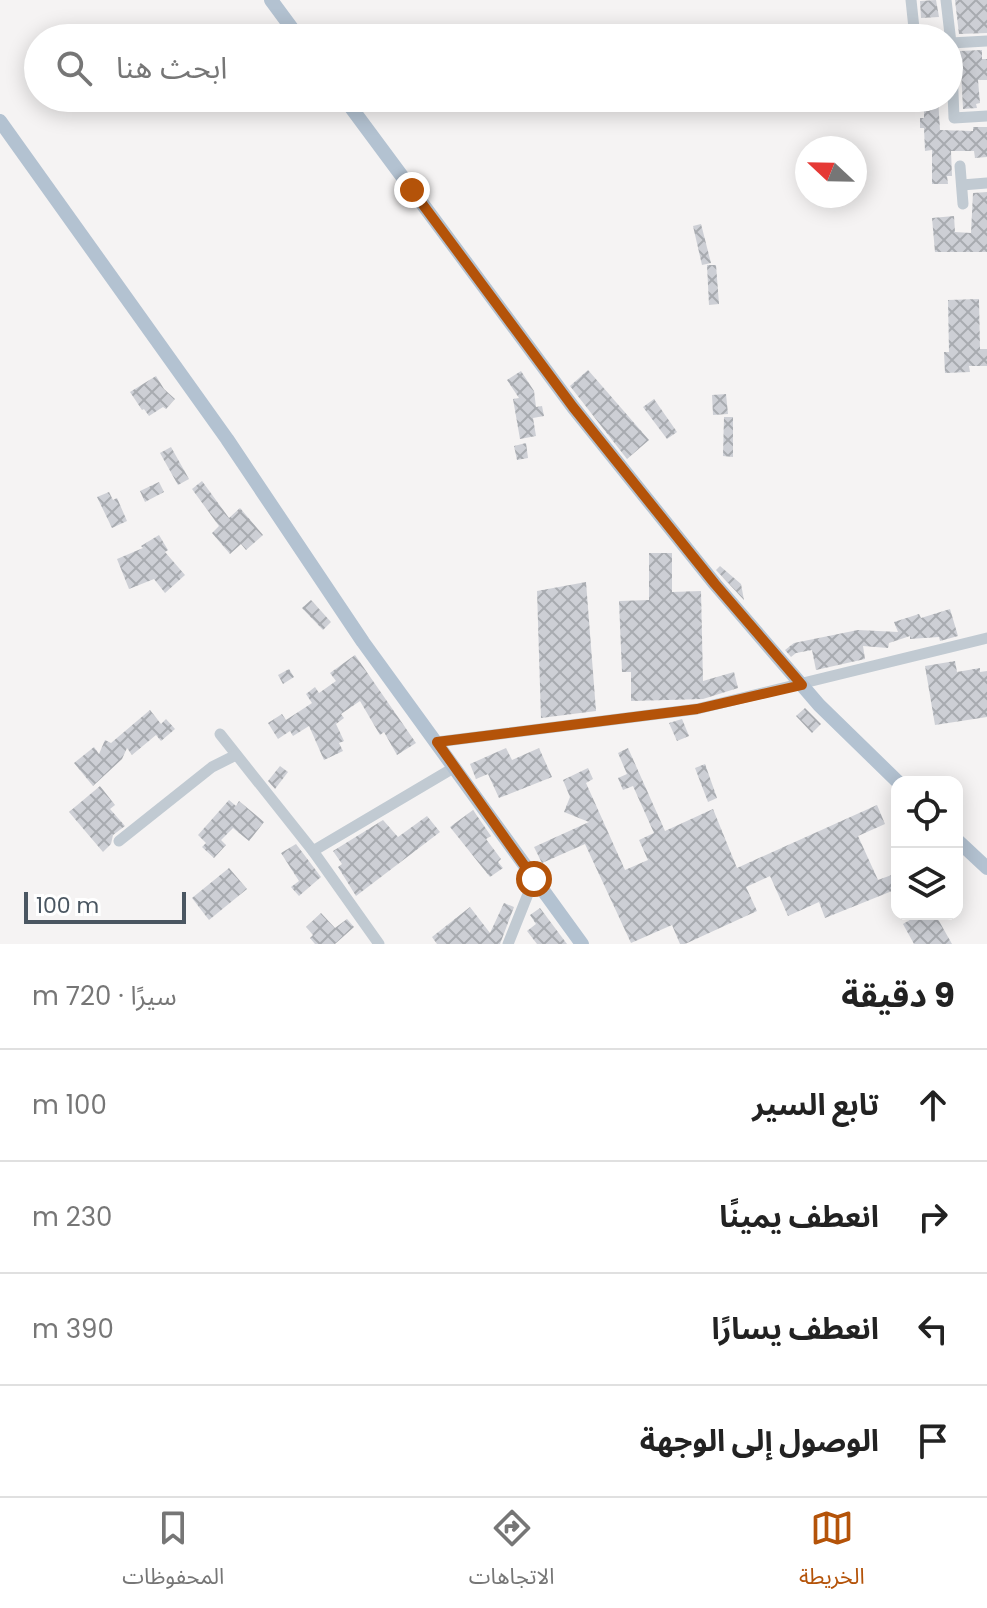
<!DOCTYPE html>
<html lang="ar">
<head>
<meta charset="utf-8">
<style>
  :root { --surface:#fff; --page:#f2f2f2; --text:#222; --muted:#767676; --line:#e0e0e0; --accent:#b45309 }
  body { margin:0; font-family:Poppins,"Noto Sans Arabic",sans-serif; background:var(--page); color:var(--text); direction:rtl }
  .controls { position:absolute; right:24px; bottom:24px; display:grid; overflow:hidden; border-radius:16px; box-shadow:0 4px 20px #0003 }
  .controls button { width:72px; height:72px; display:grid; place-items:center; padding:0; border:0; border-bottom:2px solid var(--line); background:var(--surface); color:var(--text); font:40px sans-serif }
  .compass { position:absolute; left:795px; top:136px; width:72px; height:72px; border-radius:50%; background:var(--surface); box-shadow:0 4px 20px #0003; rotate:292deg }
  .scale { position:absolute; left:24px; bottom:20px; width:162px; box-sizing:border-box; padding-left:8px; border:4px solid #4a5661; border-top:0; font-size:22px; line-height:28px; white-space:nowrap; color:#4a5661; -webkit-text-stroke:6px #fff; paint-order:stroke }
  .stop { position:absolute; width:24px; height:24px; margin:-18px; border:6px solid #b45309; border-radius:50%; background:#fff }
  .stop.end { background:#b45309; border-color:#fff; box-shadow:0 2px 8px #0008 }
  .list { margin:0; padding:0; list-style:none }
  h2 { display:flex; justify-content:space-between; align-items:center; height:104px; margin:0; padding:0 32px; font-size:34px }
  h2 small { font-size:26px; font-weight:400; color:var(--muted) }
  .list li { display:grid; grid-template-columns:52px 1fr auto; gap:24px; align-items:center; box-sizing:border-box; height:112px; padding:0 32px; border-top:2px solid var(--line) }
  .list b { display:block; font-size:30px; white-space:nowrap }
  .list em { font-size:26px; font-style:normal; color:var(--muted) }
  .icon { flex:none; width:44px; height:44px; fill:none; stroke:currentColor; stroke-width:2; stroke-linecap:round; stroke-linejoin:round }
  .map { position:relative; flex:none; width:987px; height:944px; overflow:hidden; direction:ltr }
  .search { position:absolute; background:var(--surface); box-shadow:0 4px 20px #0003; left:24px; right:24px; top:24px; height:88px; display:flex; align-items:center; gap:20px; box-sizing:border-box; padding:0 28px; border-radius:44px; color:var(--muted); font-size:30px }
  .sheet { height:552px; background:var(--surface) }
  nav { display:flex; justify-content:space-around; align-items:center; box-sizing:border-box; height:112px; border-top:2px solid var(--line); background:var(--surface); font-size:22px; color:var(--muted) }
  nav a { display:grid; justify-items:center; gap:4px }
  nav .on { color:var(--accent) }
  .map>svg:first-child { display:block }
</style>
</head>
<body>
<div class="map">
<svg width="987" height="944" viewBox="0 0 987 944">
  <defs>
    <pattern id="building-cross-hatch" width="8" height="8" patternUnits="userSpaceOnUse" patternTransform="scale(2)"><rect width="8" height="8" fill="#cdcfd5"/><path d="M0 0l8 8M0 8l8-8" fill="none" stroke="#a8abb0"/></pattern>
  </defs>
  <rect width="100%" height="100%" fill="#f5f3f3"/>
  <g fill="url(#building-cross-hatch)">
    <path d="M936,0L939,17L921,18L920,1Z"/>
    <path d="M955,0H987V33L959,34Z"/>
    <path d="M982,50V59H987V80H978L980,103L976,104L977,108L963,109L960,51Z"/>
    <path d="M924,98H938L940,130L973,131V127H987V157L975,158L974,151H951L952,176H947L948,184H932V150L925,151L924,128H920V118H924Z"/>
    <path d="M987,192V252H935L932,218L954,216L955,232L971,233L973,193Z"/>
    <path d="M701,224L711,263L702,265L693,226Z"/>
    <path d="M707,265H716L719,304L709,305Z"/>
    <path d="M979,299L980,349H987V366H969L970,372L945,373L944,352H949L948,300Z"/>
    <path d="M588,370L649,440L627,459L570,386Z"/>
    <path d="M521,371L534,391L536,407L542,406L544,416L533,418L536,436L520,439L513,399L519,398L507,380Z"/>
    <path d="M156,376L164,389L175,399L166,409L163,407L149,416L144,409L142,410L130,392Z"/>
    <path d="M726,394L728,414L713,415L712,395Z"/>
    <path d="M654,399L677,432L667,439L643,407Z"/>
    <path d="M724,417H733V457L723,456Z"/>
    <path d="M526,443L528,458L517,460L514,446Z"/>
    <path d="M171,447L189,479L178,485L160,453Z"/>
    <path d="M202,481L229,518L240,508L263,535L246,550L241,544L230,554L212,533L219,526L192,489Z"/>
    <path d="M159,482L164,492L145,502L140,491Z"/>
    <path d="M109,492L113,500L117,498L127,521L112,528L97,497Z"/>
    <path d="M159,535L168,550L165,552L185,575L165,593L154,579L129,589L117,559L143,548L141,546Z"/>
    <path d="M649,553H672V592L701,591L703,681L734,672L738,688L703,699L631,701V672H622L619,601L649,600Z"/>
    <path d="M720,566L741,584L744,600L716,570Z"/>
    <path d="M586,582L596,711L541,718L537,591Z"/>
    <path d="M311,600L331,622L323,630L302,608Z"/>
    <path d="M950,609L958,636L940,641L939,637L910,639V636L889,643L888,648L863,646L865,659L816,670L812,650L796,653L791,657L785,650L794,643L858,630L898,632L894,622L919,614L921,618Z"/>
    <path d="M355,655L416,743L397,755L384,732L380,735L360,701L341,714L344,718L336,724L344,741L339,743L343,751L324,760L309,726L293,736L290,731L278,739L268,723L282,714L286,720L312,703L306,694L315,687L319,693L336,681L330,673Z"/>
    <path d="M955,661L957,672L980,668V672L987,671V717L935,725L925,666Z"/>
    <path d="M289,669L294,677L283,684L278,675Z"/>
    <path d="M805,708L821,724L812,733L796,716Z"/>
    <path d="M150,710L161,724L166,719L175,729L161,741L156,735L132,755L127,748L122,759L93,786L74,763L94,747L99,754L105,740L111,743Z"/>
    <path d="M682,719L689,736L677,741L669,723Z"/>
    <path d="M506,748L512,760L539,748L552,777L499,798L488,774L476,779L470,764Z"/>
    <path d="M628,748L665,831L713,809L737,868L877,805L885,824L858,836L878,880L897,873V889L825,918L819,902L788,916L770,876L746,887L757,911L685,944H680L672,925L631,943L585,844L542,863L534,847L589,822L564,812L570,797L563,780L588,768L593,779L586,783L625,870L648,860L639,840L654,833L633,786L623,790L618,778L627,774L618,753Z"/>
    <path d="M705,764L717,798L708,802L695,768Z"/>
    <path d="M280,766L288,772L275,789L268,781Z"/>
    <path d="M100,786L115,805L110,809L125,826L113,835L111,844L103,852L69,812Z"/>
    <path d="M229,800L236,806L239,801L264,822L249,841L233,828L221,840L226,845L214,858L202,847L206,843L198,835Z"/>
    <path d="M473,810L491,836L486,839L501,859L498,862L503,868L490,877L450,827Z"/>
    <path d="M427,816L440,832L356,896L338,867L342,864L333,851L383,820L398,837Z"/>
    <path d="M296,844L321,877L299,896L291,887L299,881L281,853Z"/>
    <path d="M229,868L247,889L209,920L192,898Z"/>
    <path d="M504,903L514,907L500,944H437L432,937L470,907L490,933Z"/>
    <path d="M540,908L567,944H537L527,931L536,924L530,915Z"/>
    <path d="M321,913L335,928L347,919L354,927L335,944H315L310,938L313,935L306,927Z"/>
    <path d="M920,914H935L952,944H914L903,924Z"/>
  </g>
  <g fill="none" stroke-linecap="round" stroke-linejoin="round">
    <g stroke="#c1cad2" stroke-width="11">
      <path d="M911,0L915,38"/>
      <path d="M946,0L951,43L954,118L987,116"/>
      <path d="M951,43L987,41"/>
      <path d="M960,166L963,204"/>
      <path d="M962,185L987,183"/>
      <path d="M220,734L313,851L455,767"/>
      <path d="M437,742L697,709L987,638"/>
      <path d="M119,841L212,767L236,755"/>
      <path d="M313,851L379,944"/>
      <path d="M508,944L534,879"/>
    </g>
    <g stroke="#b3c2d1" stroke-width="14">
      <path d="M271,0L299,38"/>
      <path d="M344,98L573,407L715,584L819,705L898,782"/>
      <path d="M0,121L227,439L363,642L582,944"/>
      <path d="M957,840L987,868"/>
    </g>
  </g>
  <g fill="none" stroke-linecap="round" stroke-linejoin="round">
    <path stroke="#b45309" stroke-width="10" d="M412,190L573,407L715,584L802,685L697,709L437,742L534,879"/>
  </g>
</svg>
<div class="controls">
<button><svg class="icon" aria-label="locate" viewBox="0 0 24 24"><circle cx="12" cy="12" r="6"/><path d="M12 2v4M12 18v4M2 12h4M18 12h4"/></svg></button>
<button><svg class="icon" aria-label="layers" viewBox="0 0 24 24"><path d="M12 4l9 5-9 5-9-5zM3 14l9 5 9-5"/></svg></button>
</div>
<svg class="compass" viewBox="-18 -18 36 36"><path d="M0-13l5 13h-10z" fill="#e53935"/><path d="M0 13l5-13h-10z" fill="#767676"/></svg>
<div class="scale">100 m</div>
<div class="stop" style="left:534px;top:879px"></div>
<div class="stop end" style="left:412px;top:190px"></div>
<div class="search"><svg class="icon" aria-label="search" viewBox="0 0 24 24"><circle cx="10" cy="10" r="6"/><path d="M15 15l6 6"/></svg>ابحث هنا</div>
</div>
<section class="sheet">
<h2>9 دقيقة<small>سيرًا · 720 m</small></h2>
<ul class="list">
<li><svg class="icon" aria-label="ahead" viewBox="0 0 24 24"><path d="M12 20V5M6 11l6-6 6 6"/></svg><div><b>تابع السير</b></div><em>100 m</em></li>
<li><svg class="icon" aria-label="right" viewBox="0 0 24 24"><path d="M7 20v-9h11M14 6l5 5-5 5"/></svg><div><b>انعطف يمينًا</b></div><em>230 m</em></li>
<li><svg class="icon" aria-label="left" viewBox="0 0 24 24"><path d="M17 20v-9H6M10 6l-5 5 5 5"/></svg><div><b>انعطف يسارًا</b></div><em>390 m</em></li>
<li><svg class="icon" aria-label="arrive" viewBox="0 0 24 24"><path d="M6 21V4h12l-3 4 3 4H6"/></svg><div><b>الوصول إلى الوجهة</b></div></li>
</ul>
</section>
<nav>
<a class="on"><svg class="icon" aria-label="map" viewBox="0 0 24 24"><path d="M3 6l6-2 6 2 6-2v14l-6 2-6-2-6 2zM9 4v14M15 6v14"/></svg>الخريطة</a>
<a><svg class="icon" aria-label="directions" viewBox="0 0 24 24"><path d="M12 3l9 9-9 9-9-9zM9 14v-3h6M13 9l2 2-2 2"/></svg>الاتجاهات</a>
<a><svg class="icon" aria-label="saved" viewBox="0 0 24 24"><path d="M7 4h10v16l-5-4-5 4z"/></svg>المحفوظات</a>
</nav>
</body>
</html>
